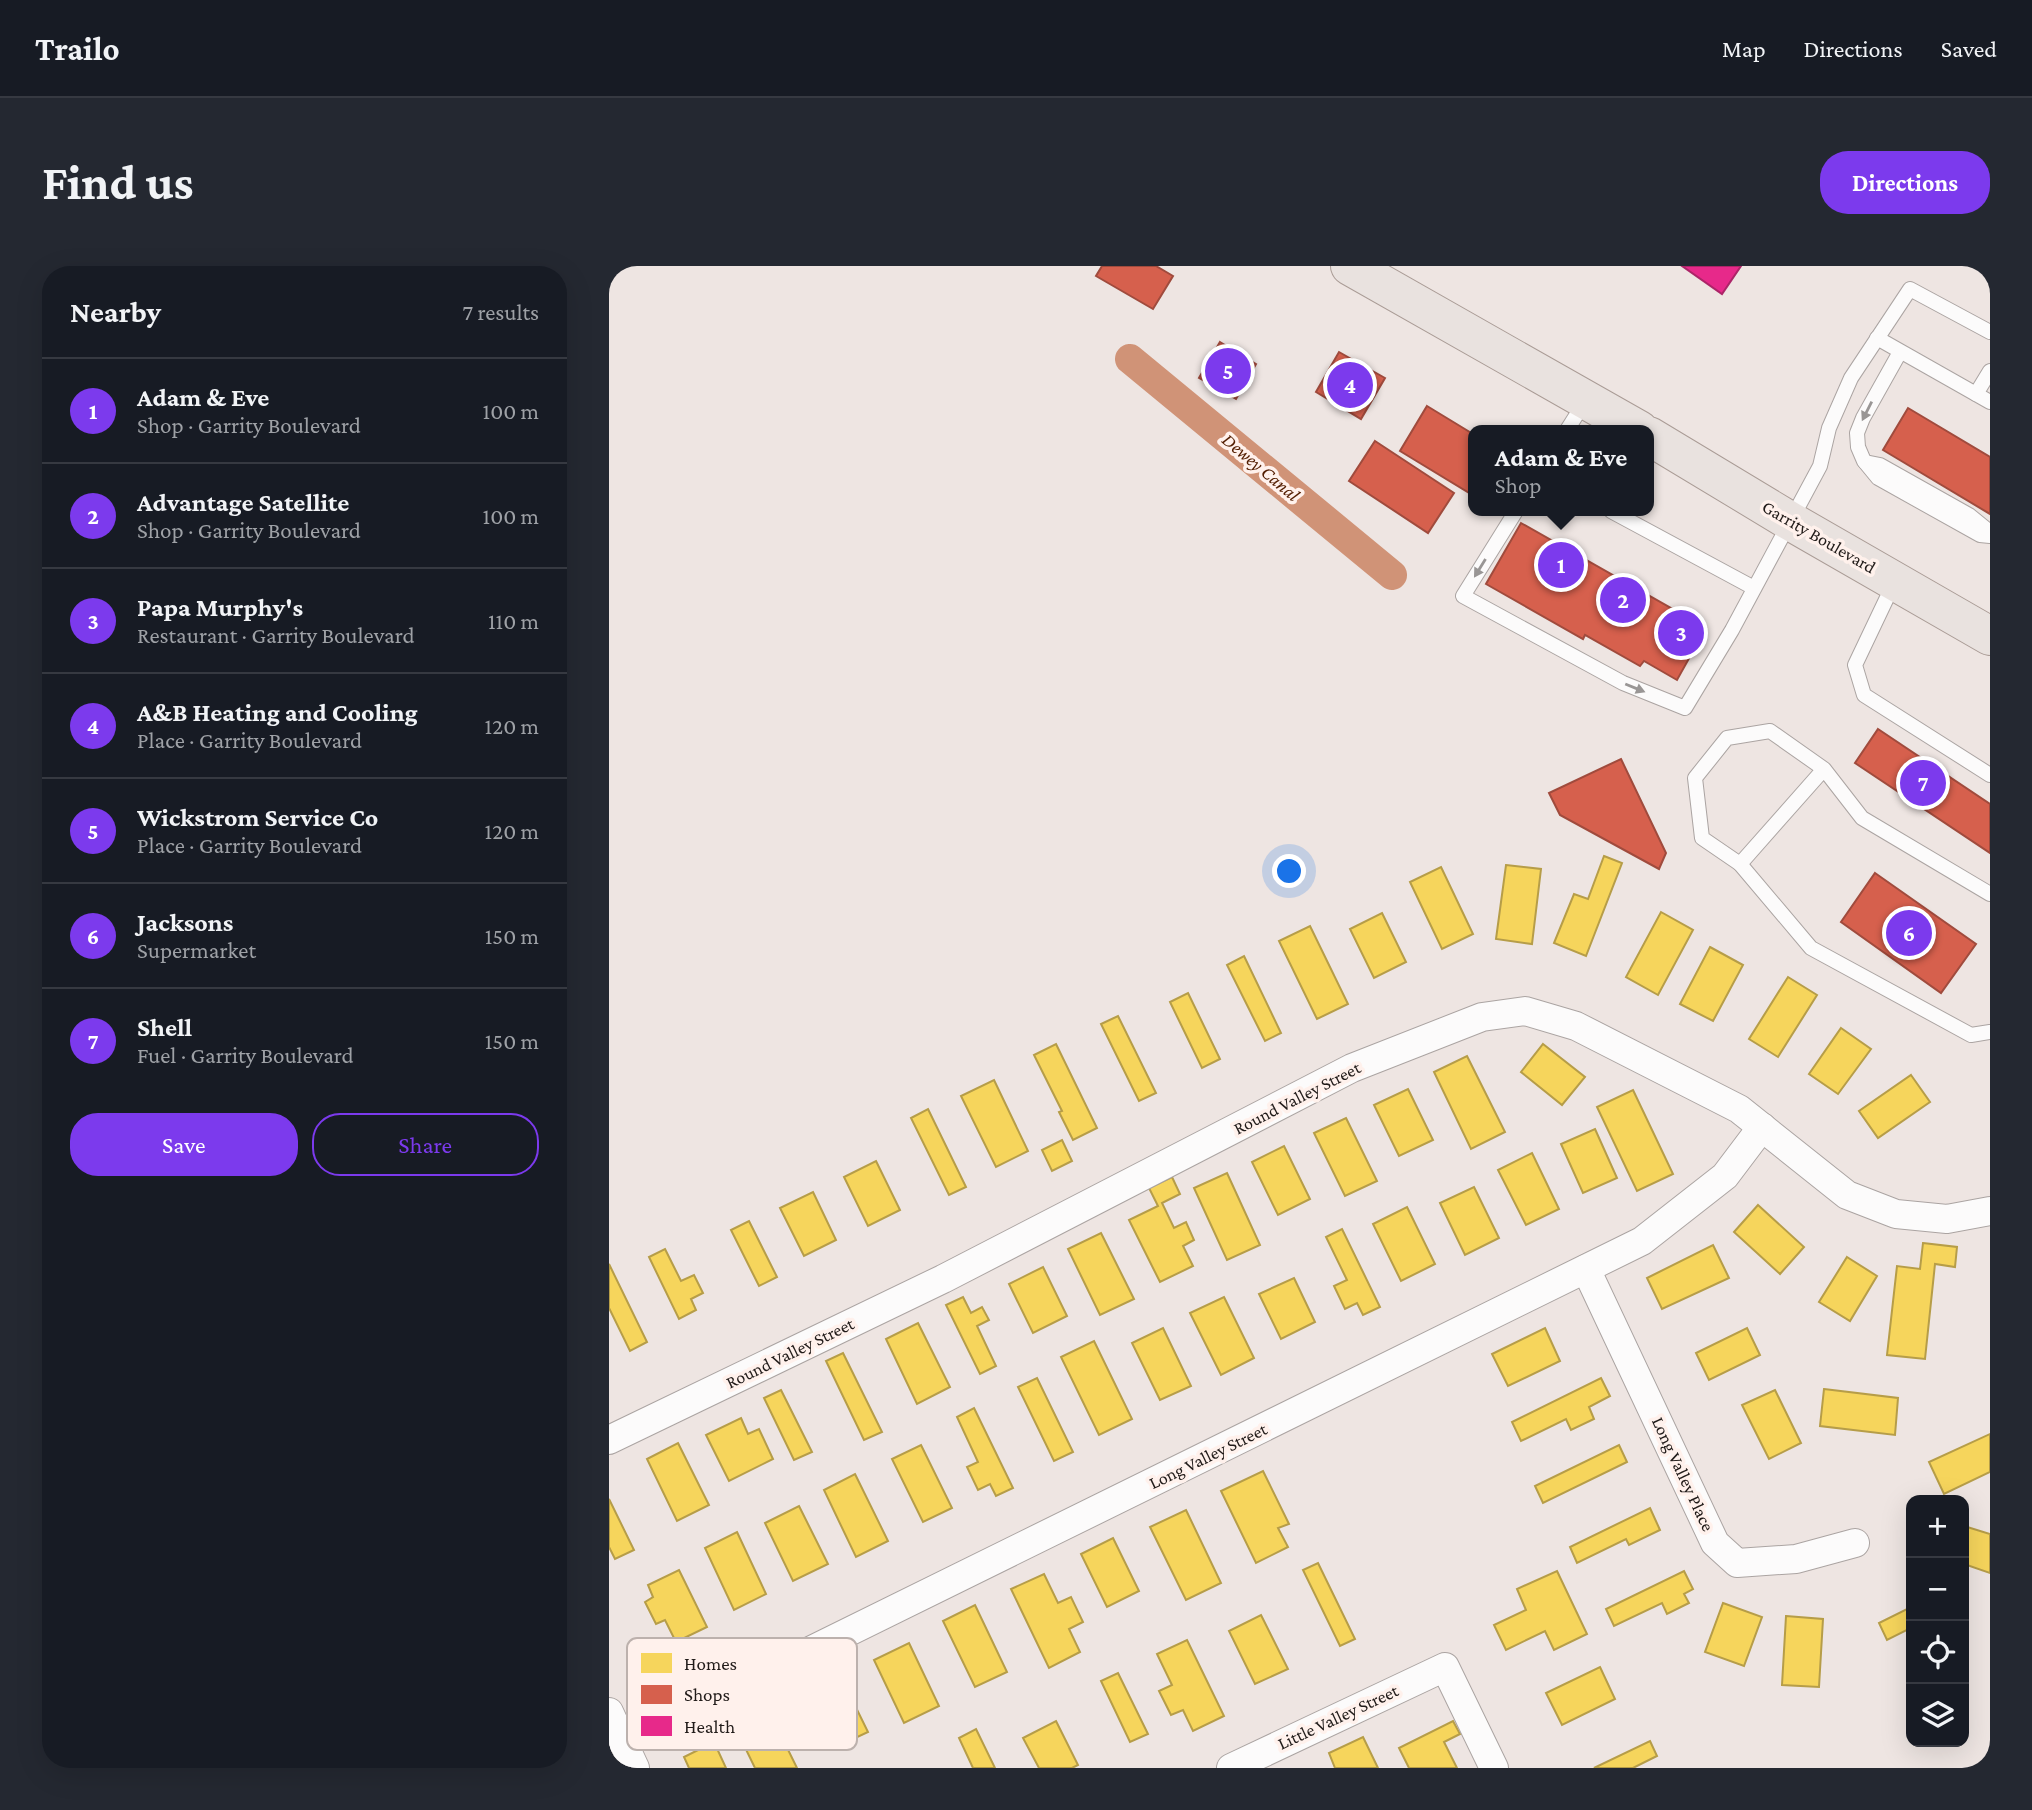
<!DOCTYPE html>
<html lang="en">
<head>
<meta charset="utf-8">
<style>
  :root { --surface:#171b24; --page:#242831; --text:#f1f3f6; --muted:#9ea1a6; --line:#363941; --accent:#7c3aed }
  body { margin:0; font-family:"Crimson Pro",serif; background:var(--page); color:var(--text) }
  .controls { position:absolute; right:21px; bottom:21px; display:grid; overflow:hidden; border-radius:14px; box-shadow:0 7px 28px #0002 }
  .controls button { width:63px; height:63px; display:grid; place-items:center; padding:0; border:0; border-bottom:2px solid var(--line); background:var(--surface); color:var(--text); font:35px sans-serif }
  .you { position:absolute; left:681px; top:606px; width:24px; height:24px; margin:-18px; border:5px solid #fff; border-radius:50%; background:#1a73e8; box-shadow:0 0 0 10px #1a73e833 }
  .badge { display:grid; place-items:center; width:46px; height:46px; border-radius:50%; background:var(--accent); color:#fff; font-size:23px; font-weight:700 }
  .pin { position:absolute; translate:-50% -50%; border:4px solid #fff; box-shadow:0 2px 7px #0006 }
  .popup { position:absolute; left:859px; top:159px; width:186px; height:91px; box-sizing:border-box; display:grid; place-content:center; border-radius:14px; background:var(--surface); filter:drop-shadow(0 2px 5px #0005); font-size:23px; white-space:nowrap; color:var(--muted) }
  .popup b { font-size:26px; color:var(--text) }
  .popup::after { content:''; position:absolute; left:50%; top:100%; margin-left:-14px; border:14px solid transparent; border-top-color:var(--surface) }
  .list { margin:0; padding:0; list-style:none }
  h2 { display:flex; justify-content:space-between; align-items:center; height:91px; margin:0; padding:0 28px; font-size:30px }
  h2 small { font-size:23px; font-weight:400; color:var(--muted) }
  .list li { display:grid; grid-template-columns:46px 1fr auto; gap:21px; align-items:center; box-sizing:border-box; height:105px; padding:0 28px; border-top:2px solid var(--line) }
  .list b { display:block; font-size:26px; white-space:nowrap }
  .list p { margin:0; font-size:23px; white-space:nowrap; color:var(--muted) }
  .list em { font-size:23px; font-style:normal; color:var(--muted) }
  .actions { display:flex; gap:14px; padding:21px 28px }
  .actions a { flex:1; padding:16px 0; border:2px solid var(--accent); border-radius:28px; text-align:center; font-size:24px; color:var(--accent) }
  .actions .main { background:var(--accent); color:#fff }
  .icon { flex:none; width:38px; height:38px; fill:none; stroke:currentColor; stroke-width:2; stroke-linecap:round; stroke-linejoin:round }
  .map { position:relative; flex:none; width:1381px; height:1502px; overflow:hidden; border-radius:28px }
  header { display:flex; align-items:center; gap:42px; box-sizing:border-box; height:98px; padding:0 35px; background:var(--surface); border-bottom:2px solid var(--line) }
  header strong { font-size:33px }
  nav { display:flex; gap:38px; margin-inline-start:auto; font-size:24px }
  .intro { display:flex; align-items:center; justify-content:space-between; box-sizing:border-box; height:168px; padding:0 42px }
  h1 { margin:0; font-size:49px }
  .button { padding:18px 32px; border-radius:28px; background:var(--accent); color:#fff; font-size:24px; font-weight:700 }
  main { display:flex; gap:42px; padding:0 42px }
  aside { flex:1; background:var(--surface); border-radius:28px; box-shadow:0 7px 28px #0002 }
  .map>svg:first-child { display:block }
</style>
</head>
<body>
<header>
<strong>Trailo</strong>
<nav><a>Map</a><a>Directions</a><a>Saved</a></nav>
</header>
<div class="intro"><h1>Find us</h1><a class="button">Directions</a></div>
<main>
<aside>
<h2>Nearby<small>7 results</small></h2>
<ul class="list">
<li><span class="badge">1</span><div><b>Adam &amp; Eve</b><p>Shop · Garrity Boulevard</p></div><em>100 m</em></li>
<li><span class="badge">2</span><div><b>Advantage Satellite</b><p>Shop · Garrity Boulevard</p></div><em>100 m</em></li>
<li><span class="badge">3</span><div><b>Papa Murphy's</b><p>Restaurant · Garrity Boulevard</p></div><em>110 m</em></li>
<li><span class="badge">4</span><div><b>A&amp;B Heating and Cooling</b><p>Place · Garrity Boulevard</p></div><em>120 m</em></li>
<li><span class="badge">5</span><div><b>Wickstrom Service Co</b><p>Place · Garrity Boulevard</p></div><em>120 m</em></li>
<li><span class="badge">6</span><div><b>Jacksons</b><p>Supermarket</p></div><em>150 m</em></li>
<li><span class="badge">7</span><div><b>Shell</b><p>Fuel · Garrity Boulevard</p></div><em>150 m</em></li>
</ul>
<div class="actions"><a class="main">Save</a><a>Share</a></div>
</aside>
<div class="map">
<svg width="1381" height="1502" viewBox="0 0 1381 1502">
  <rect width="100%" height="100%" fill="#eee5e2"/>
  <g fill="#f6d55c" stroke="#b69d48" stroke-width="2">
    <path d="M995,590L1013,597L977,690L945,677L965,628L979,633Z"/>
    <path d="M897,599L932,603L923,678L887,673Z"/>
    <path d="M832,601L864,668L833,683L801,616Z"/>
    <path d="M1052,646L1084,664L1049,729L1017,711Z"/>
    <path d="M773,647L797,696L765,712L741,663Z"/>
    <path d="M701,660L739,738L708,753L670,675Z"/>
    <path d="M1101,681L1134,699L1104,755L1071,738Z"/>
    <path d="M635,690L672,767L656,775L618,699Z"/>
    <path d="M1179,711L1208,729L1169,791L1140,773Z"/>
    <path d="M579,727L611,793L593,802L561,736Z"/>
    <path d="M509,750L547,827L530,835L492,758Z"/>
    <path d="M1232,762L1262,783L1229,828L1200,808Z"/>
    <path d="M447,778L488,862L464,874L450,846L453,845L425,789Z"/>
    <path d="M934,778L976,811L953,839L912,806Z"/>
    <path d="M858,790L896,866L862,883L825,806Z"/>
    <path d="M1302,809L1321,836L1269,872L1250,845Z"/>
    <path d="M385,814L419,885L387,901L352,830Z"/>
    <path d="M799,823L824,874L790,890L765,839Z"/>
    <path d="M1024,824L1064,908L1028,925L988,841Z"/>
    <path d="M319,843L357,921L340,929L302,852Z"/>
    <path d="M737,852L768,915L736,930L705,867Z"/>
    <path d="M986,863L1008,912L974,927L952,878Z"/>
    <path d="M453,874L463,895L443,905L433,884Z"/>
    <path d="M675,880L701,933L669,949L643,896Z"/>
    <path d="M923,887L950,943L917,959L889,904Z"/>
    <path d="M267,895L291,944L259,960L235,911Z"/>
    <path d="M618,907L651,979L618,994L585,922Z"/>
    <path d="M563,911L571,928L553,937L565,962L577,956L585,974L574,980L584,1000L551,1016L520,954L549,940L540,922Z"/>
    <path d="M865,921L890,972L856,989L831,937Z"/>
    <path d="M204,926L227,974L195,990L171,942Z"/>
    <path d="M1149,939L1195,981L1171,1008L1125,966Z"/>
    <path d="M798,941L826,998L792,1015L764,958Z"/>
    <path d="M140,955L168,1011L150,1020L122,964Z"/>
    <path d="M733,963L771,1041L754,1049L748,1037L736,1043L725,1020L738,1014L717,971Z"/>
    <path d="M492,967L525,1033L491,1049L459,983Z"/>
    <path d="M1314,977L1348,981L1346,1001L1326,998L1316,1093L1278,1089L1288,1000L1311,1003Z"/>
    <path d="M1104,979L1120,1012L1053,1043L1038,1012Z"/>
    <path d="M56,983L72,1015L85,1009L94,1027L82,1033L87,1044L70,1053L40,991Z"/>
    <path d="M1238,991L1268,1010L1241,1055L1210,1036Z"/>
    <path d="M0,998L38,1076L21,1085L0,1042Z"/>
    <path d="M434,1001L458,1050L424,1067L400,1018Z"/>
    <path d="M685,1012L706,1056L672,1073L650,1028Z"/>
    <path d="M354,1031L362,1047L373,1041L380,1054L368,1060L387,1100L371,1108L337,1039Z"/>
    <path d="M615,1031L645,1092L612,1109L581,1047Z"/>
    <path d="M309,1057L341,1121L308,1138L277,1073Z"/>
    <path d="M554,1062L582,1120L551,1134L523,1077Z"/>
    <path d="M936,1062L951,1095L899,1120L883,1088Z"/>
    <path d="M1138,1062L1151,1089L1100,1114L1087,1087Z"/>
    <path d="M485,1075L523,1153L490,1169L452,1091Z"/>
    <path d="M234,1087L273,1166L255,1174L217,1095Z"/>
    <path d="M428,1112L464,1186L445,1195L409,1121Z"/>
    <path d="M992,1112L1001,1130L980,1141L985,1153L962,1164L957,1153L912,1175L903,1156Z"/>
    <path d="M1215,1123L1289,1132L1286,1169L1211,1160Z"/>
    <path d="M172,1124L203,1186L185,1194L155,1132Z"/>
    <path d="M1166,1124L1192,1177L1160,1193L1133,1139Z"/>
    <path d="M365,1142L404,1222L387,1230L381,1218L369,1224L358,1201L369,1196L348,1151Z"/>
    <path d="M132,1152L139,1168L150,1163L164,1193L120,1215L97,1169Z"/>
    <path d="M1381,1168V1206L1335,1228L1320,1196Z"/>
    <path d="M69,1177L100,1239L68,1255L38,1193Z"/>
    <path d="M312,1179L343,1242L314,1256L283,1193Z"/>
    <path d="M1010,1179L1018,1196L934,1237L926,1220Z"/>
    <path d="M654,1205L680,1258L669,1262L679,1281L647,1297L612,1225Z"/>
    <path d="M246,1208L279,1275L247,1291L215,1224Z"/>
    <path d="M0,1233L25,1284L6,1293L0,1281Z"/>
    <path d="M190,1240L219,1298L184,1315L156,1257Z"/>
    <path d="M1041,1242L1051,1264L1020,1279L1017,1273L968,1297L961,1281Z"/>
    <path d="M577,1244L612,1317L577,1334L541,1261Z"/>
    <path d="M1355,1260L1381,1268V1307L1355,1298Z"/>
    <path d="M128,1266L157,1328L125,1344L96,1282Z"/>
    <path d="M504,1272L530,1325L498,1341L472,1288Z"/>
    <path d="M709,1297L746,1373L731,1380L694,1304Z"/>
    <path d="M70,1304L98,1361L73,1373L83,1396L59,1407L47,1383L66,1374L56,1354L47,1358L36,1336L44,1331L39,1319Z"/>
    <path d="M948,1305L978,1368L945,1384L936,1365L897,1384L885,1359L917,1344L908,1323Z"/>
    <path d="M1075,1305L1084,1323L1075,1328L1080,1337L1058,1348L1053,1337L1005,1360L997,1343Z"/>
    <path d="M435,1308L449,1337L462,1331L474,1356L460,1363L471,1386L440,1402L402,1323Z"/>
    <path d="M1114,1337L1153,1351L1135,1400L1096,1386Z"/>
    <path d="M366,1339L398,1406L366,1421L334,1355Z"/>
    <path d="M1302,1341V1362L1278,1374L1270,1357Z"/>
    <path d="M652,1349L679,1403L646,1418L620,1365Z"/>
    <path d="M1177,1350L1214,1353L1210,1421L1173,1419Z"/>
    <path d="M578,1374L615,1450L584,1465L574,1444L562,1449L550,1425L563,1419L548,1388Z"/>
    <path d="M300,1377L330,1440L295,1457L265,1394Z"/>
    <path d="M991,1401L1006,1433L953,1459L937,1427Z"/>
    <path d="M509,1407L539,1468L521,1476L492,1415Z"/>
    <path d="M233,1413L259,1466L225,1482L199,1429Z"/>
    <path d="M161,1447L188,1502H146L127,1463Z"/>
    <path d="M447,1455L469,1499L463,1502H430L414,1472Z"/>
    <path d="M844,1455L851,1468L835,1476L848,1502H800L790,1482Z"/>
    <path d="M367,1463L386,1502H364L350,1472Z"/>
    <path d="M754,1471L769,1502H726L720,1487Z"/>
    <path d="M1041,1475L1048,1490L1024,1502H985Z"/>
    <path d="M105,1476L117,1502H80L75,1491Z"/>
  </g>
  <g fill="#d6604d" stroke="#a04b3d" stroke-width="2">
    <path d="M493,0H547L564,10L544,43L487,10Z"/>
    <path d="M611,76L647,98L627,133L590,112Z"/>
    <path d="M730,86L776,112L752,153L707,126Z"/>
    <path d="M818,140L864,168V224L862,228L791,185Z"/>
    <path d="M1299,142L1381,191V248L1274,184Z"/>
    <path d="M766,175L845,227L819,267L740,215Z"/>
    <path d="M912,257L1097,362L1068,414L1035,395L1031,400L976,369L974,373L877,318Z"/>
    <path d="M1269,463L1381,538V587L1246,497Z"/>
    <path d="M1012,493L1057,587L1050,603L951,549L940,527Z"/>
    <path d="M1266,607L1367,678L1332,727L1232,656Z"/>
  </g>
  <path fill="#e7298a" stroke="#ac2568" stroke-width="2" d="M1073,0H1132L1113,28Z"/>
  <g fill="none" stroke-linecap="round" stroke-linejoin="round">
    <path stroke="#d09377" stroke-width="30" d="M521,93L783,309"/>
    <defs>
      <g id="service">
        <path d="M1268,72L1381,136"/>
        <path d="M1291,86L1254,152L1248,167L1249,181L1255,195L1269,212L1371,269L1381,270"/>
        <path d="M1367,128L1381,105"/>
        <path d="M958,164L977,134"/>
        <path d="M1256,196L1271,199L1360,249L1381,266"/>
        <path d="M907,245L854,330L1014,417L1076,442L1123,364L1211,200L1220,162L1242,112L1301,23L1381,66"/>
        <path d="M1002,245L1145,322"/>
        <path d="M1285,317L1246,399L1255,429L1381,509"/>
        <path d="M1215,503L1131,598L1093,572L1086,512L1118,472L1161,465L1215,503L1253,552L1381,628"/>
        <path d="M1131,598L1202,682L1362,769L1381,766"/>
      </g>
      <g id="minor">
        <path d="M977,1003L1106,1277L1128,1297L1187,1293L1246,1277"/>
        <path d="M0,1174L334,1013L743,802L873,751L916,745L967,760L1130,843L1238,929L1287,948L1338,953L1381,945"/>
        <path d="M0,1446L26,1502"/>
        <path d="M14,1477L1033,975L1116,910L1153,861"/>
        <path d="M622,1502L836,1401L885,1502"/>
      </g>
      <g id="primary">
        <path d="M741,0L1030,164"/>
        <path d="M1040,170L1181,255L1381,370"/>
      </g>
    </defs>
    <use href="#service" stroke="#aba4a2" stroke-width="16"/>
    <use href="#minor" stroke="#aba4a2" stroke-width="30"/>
    <use href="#primary" stroke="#aa9c96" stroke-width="40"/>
    <use href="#service" stroke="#fcfbfb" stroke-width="14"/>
    <use href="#minor" stroke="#fcfbfb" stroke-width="28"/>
    <use href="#primary" stroke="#e9e2df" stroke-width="38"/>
  </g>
  <defs><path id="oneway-solid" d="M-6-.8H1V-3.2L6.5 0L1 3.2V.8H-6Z" transform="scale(1.75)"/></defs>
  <g fill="#999695">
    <use href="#oneway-solid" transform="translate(1258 145) rotate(117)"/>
    <use href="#oneway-solid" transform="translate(871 302) rotate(122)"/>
    <use href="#oneway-solid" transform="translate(1026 422) rotate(22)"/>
  </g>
  <g text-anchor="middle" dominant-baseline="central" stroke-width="7" stroke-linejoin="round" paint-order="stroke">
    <g font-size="18" fill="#211b19" stroke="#fff1ec">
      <text transform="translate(1210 271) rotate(30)">Garrity Boulevard</text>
      <text transform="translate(688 832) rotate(-27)">Round Valley Street</text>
      <text transform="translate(181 1087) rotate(-26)">Round Valley Street</text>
      <text transform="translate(599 1190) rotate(-26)">Long Valley Street</text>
      <text transform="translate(1074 1208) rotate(65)">Long Valley Place</text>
      <text transform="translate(729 1451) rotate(-25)">Little Valley Street</text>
    </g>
    <g font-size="19" font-style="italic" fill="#531d00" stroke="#fff1ec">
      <text transform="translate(652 201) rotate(40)">Dewey Canal</text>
    </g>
  </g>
  <rect x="18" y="1372" width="230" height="112" rx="10" fill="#fff1ec" stroke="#bcb1ad" stroke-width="2"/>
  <rect x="32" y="1387" width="31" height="20" fill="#f6d55c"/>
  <rect x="32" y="1419" width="31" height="19" fill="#d6604d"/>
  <rect x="32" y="1450" width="31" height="20" fill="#e7298a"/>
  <g font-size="19" fill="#211b19">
    <text x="75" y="1404">Homes</text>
    <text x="75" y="1435">Shops</text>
    <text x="75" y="1467">Health</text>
  </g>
</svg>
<div class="controls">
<button>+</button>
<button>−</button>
<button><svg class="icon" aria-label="locate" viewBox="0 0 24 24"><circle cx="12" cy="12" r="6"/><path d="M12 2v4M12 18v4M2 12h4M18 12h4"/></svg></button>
<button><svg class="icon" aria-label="layers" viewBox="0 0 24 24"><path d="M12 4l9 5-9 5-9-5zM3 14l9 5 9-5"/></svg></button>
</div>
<div class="you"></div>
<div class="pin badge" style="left:952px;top:299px">1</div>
<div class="popup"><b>Adam &amp; Eve</b>Shop</div>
<div class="pin badge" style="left:1014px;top:334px">2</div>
<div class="pin badge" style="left:1072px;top:367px">3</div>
<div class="pin badge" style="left:741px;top:119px">4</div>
<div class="pin badge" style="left:619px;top:105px">5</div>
<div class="pin badge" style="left:1300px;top:667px">6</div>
<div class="pin badge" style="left:1314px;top:517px">7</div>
</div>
</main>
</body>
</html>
